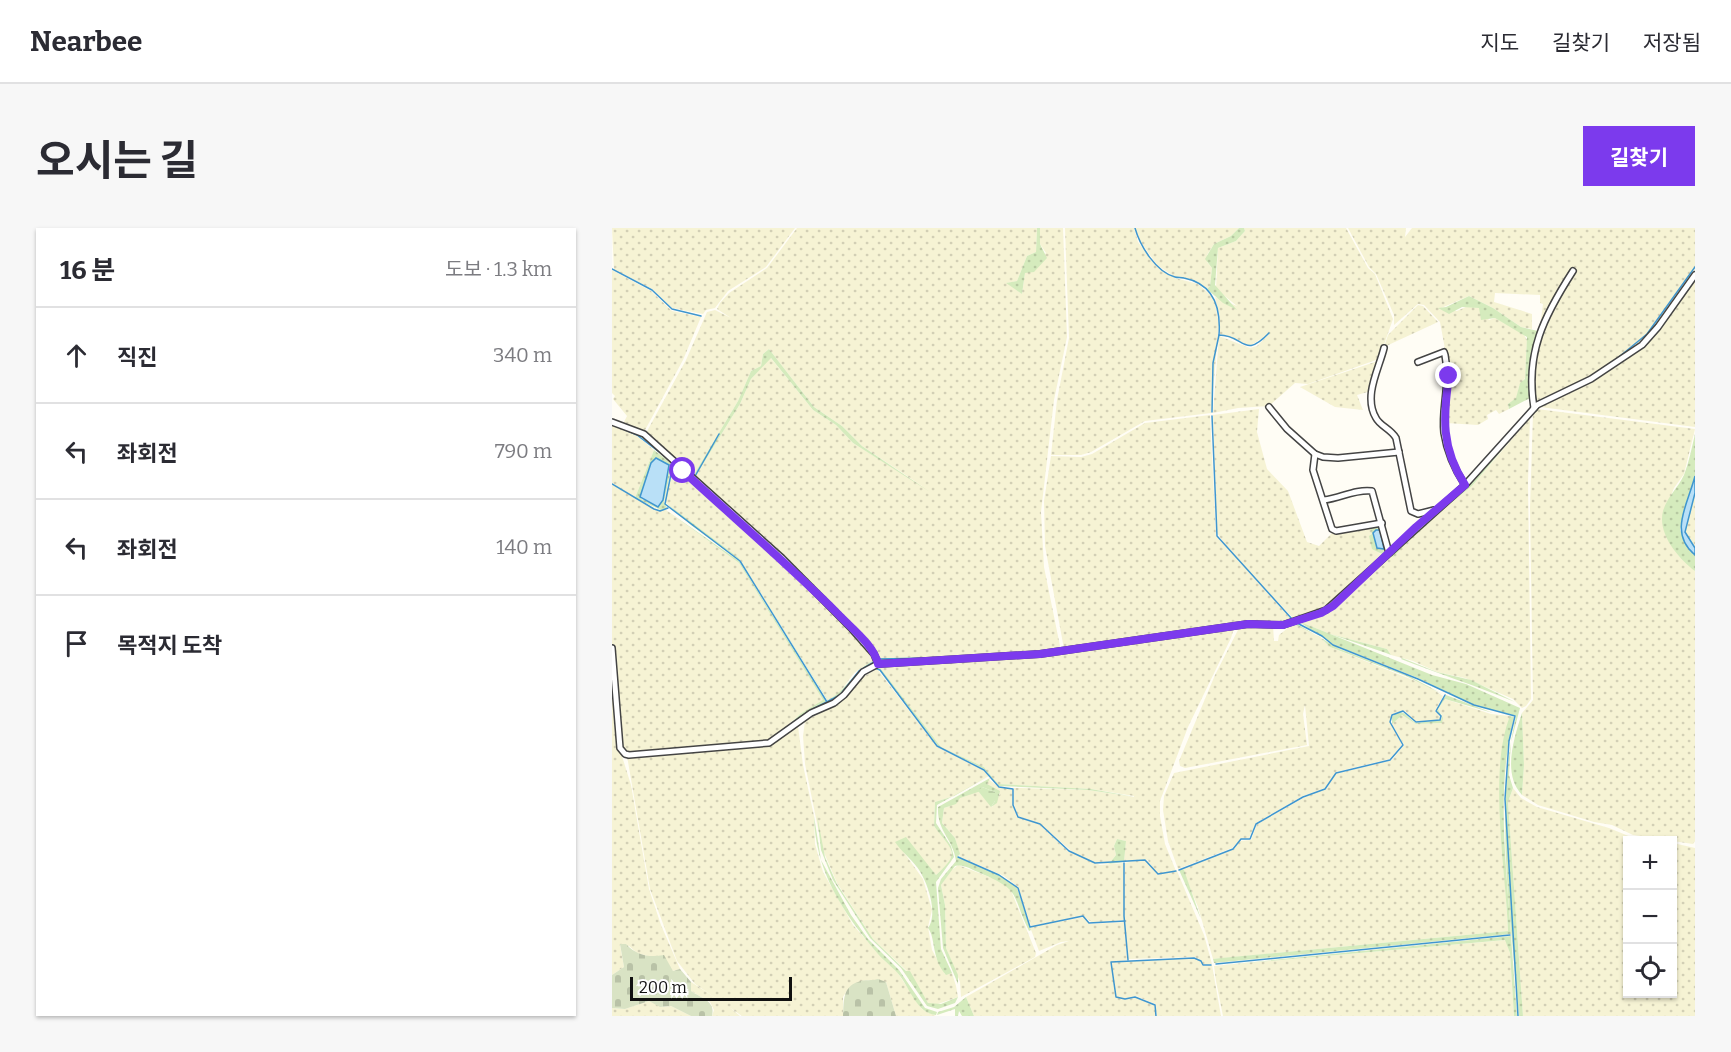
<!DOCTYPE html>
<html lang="ko">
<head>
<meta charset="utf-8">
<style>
  :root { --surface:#fff; --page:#f7f7f7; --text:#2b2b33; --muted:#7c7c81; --line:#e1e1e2; --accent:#7c3aed }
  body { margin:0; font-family:Bitter,"Noto Sans KR",serif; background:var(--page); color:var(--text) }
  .controls { position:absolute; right:18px; bottom:18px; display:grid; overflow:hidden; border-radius:0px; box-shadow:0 2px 4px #0004 }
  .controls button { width:54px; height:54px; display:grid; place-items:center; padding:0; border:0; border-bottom:2px solid var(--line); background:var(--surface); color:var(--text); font:30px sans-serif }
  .scale { position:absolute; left:18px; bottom:15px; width:162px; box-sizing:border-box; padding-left:6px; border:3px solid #111; border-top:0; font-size:16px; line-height:21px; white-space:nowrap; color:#111; -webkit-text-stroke:4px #fff; paint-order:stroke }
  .stop { position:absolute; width:18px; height:18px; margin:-14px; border:4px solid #7c3aed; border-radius:50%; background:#fff }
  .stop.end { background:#7c3aed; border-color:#fff; box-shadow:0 2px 6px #0008 }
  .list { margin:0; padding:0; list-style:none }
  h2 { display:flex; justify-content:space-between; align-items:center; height:78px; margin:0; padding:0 24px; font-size:26px }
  h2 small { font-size:20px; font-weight:400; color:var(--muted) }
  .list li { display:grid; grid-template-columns:39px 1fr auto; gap:18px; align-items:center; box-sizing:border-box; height:96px; padding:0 24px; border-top:2px solid var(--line) }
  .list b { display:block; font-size:22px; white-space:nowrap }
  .list em { font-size:20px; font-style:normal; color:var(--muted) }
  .icon { flex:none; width:33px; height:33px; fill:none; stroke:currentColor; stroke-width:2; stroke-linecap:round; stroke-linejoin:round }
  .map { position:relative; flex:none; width:1083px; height:788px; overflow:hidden; border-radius:0px }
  header { display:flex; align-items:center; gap:36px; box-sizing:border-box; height:84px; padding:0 30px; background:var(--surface); border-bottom:2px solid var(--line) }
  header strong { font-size:28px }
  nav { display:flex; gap:33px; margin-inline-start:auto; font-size:21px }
  .intro { display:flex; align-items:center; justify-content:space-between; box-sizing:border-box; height:144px; padding:0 36px }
  h1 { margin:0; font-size:42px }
  .button { padding:15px 27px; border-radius:0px; background:var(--accent); color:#fff; font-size:21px; font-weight:700 }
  main { display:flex; gap:36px; padding:0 36px }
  aside { flex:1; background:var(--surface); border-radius:0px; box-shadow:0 2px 4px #0004 }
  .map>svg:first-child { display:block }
</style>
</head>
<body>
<header>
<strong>Nearbee</strong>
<nav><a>지도</a><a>길찾기</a><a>저장됨</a></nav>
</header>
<div class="intro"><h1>오시는 길</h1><a class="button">길찾기</a></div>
<main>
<aside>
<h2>16 분<small>도보 · 1.3 km</small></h2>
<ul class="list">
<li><svg class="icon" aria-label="ahead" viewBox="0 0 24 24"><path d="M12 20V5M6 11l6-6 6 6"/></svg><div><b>직진</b></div><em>340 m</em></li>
<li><svg class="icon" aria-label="left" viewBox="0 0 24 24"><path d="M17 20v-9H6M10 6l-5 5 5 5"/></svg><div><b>좌회전</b></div><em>790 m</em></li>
<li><svg class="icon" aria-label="left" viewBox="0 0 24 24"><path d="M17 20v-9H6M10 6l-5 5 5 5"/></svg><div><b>좌회전</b></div><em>140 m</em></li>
<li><svg class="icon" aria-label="arrive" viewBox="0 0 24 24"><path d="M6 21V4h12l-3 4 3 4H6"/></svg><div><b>목적지 도착</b></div></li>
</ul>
</aside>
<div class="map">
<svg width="1083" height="788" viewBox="0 0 1083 788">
  <defs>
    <pattern id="farmland-dots" width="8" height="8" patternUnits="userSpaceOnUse" patternTransform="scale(1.5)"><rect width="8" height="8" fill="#f6f3d4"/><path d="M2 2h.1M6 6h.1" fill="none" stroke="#d2cfb5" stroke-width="1.8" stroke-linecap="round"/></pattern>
    <pattern id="grass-dots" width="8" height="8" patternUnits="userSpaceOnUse" patternTransform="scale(1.5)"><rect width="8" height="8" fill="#d5ebbd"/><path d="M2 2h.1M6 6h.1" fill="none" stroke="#b6c8a1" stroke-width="1.8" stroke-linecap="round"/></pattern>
    <pattern id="wetland-marsh" width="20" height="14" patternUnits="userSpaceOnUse" patternTransform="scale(1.5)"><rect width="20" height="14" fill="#d5ebbd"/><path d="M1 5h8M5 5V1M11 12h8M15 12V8" fill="none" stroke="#b6c8a1"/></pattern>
    <pattern id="cemetery-stones" width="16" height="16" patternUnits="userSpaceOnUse" patternTransform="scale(1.5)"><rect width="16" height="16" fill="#d9e3c4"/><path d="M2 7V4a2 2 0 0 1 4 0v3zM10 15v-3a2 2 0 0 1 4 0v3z" fill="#b9c2a7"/></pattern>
  </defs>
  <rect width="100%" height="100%" fill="#fffdf5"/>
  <g fill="url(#farmland-dots)">
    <path d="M0,0H183L154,39L116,63L103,80L94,82L91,86L60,80L40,61L2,42Z"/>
    <path d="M185,0H425L424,24L415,28L405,53L395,55L410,66L413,45L434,25L428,16V0H451L455,109L442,172L429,284L432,339L449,423L339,430H269L239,395L183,339L83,249L128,176L139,151L158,129L201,182L224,197L241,215L310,258L250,218L230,198L202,179L157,121L151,126L149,138L139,143L126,173L81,248L34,205L74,132L95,84L103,82L119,90L105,81L108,75L117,65L155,40Z"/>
    <path d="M453,0H522L526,14L544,38L563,50L586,56L602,70L607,96L599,185L533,193L479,224L469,227H439L445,172L457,110Z"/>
    <path d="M523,0H627L619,8L602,16L595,27V34L600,40L598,58L595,61L579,52L563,49L545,37L528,13Z"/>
    <path d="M632,0H734L756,40L763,46L781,91L767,131L696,156L683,155L657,178L626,180L601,185L607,108L638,120L645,118L658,105L638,118L608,106V90L603,69L625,78L604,61L606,20L624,13L633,3Z"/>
    <path d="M736,0H794L793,9L800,0H1083V44L1040,104L1025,118L991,142L923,177L921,154L925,119L943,77L957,54L952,52L928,99L931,76L928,75V67L883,65L882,74L920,86V101L909,99L881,80L857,68L827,81L845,83L856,78L867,80L877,92L883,90L911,105L915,112L913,150L907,158L905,170L896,176L897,181L887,186L884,182L875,187L876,191L866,197L834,195L838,148L828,94L812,77L806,76L782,97V87L764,46L757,39Z"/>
    <path d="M0,42L39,63L60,83L89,89L71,132L32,204L11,196L15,188L1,171L3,168L0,165Z"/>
    <path d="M1083,50V199L928,179L980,153L1025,123Z"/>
    <path d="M806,77L811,78L826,94L772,119L776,107Z"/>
    <path d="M766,133L761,144L759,163L745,167L751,182L723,179L688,159Z"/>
    <path d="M647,181L645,204L655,241L676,263L695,314L707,318L720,305L758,299L767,325L772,327L718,378L682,391L620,326L605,305L601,187Z"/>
    <path d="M925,181L1083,201L1072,246L1062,260L1051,288L1055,310L1067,328L1083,343V613L1081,616L1021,607L1000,597L982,594L926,577L910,567L912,537L910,485L921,472L918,280L921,185Z"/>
    <path d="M598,187L604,308L680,392L671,396L649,394L452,421L433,318L432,273L439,228L469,229L480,226L533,195Z"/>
    <path d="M918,190L916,254L919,471L914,478L910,480L901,471L853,450L825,444L801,433L779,427L775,421L718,406L691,395L689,392L718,382L724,377L778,326L781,328L811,298L860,258Z"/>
    <path d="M0,197L25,208L42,222L23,270L0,255Z"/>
    <path d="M61,237L182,345L261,429L262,432L242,445L227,465L216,472L127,330L53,274Z"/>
    <path d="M0,256L42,281L54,282L127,335L212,473L188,486L157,514L28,525L11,524L0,418Z"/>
    <path d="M1083,265V320L1073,304Z"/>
    <path d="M681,396L708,409L718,419L816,458L831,468L823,483L828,488V492L804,494L793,483L782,485L778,494L790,517L778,531L724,544L713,560L691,568L644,595L637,610L629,611L620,620L566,641L556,613L551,582L552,568L562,545L697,518L693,477L691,486L695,517L573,540L568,538L567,533L603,447L626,402L630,399L661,398L662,413H666L667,407Z"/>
    <path d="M622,400L619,410L576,499L548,573V588L553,616L564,643L549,647L543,644L536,632L512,634L514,613L505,611L502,618L504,627L497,636L484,635L463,626L428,596L406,588L401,573L402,560H408L476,562L522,569V568L479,561L386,556L372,539L329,519L266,437L428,427Z"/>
    <path d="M265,441L325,519L371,542L377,548L342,568L323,574L322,598L338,618L340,628L339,634L324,647L294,613L288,619L311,651L320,682L316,699L320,722L333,746L340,745L344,758L346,769L323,777L316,775L297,745L261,711L225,655L210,620L193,536L191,508L193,493L230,473L251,449Z"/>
    <path d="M0,444L9,525L19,557L37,661L49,697L68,741L61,743L48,728L39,729L25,725L17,718L8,717L12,739L0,747Z"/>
    <path d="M833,471L879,486L898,488L892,515L888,570L896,703L601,731L586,679L570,641L622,621L628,613L639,612L645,596L695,568L715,560L723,546L780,532L792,517L780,496L782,491L790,487L804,496L830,495V487L826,481Z"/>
    <path d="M186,498L191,537L202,588L203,616L211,644L241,697L272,732L283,741L310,781L324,788H284L274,754L259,752L250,753L236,761L231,769V788H130L83,756L65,733L38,661L15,528L139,519L157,516Z"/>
    <path d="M376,551L387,559L401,561L402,581L405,589L427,596L456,623L488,637L512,635L513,692L481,695L471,688L419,698L406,659L392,648L348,629L343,610L330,595L332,580L338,578L348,569L366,563L380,579L388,566L375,556Z"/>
    <path d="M901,560L909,570L925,579L997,600L1019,609L1040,612H1016V766H1060L1061,615L1083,620V788H911L896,574Z"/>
    <path d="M527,632L536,633L546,647L565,643L592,707L600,736L592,737L583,729L516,731L512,688L513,635Z"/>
    <path d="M346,637L388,653L398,660L424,725L423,729L349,769L348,754L334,720L333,677L329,657L336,645Z"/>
    <path d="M472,689L478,696L513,694L515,732L503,734L582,730L589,733L591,738L600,737L609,788H545L543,776L524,768L513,771L524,770L542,777L544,788H362L354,769L445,717L457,713L449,714L427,723L418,699Z"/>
    <path d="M894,712L898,725L902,788H611L604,753L602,738Z"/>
    <path d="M79,754L115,777L128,788H100L102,782L98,774L79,763Z"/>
    <path d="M37,773L51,779L59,778L79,788H0V780L13,781Z"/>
  </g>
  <g fill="url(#grass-dots)" fill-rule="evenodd">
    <path d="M425,0H428V16L435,30L422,44L413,45L410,66L394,55L405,53L415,28L424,24Z"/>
    <path d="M627,0H632L633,3L624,13L606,20L603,57L625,82L611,75L595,61L598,58L600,40L593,31L602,16L619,8Z"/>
    <path d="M857,68L881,80L909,99L926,103L919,130L918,170L897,181L896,176L904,170L908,155L913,151L915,109L883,90L869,92L867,80L850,79L837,86L826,80L834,79Z"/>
    <path d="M157,121L202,179L230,198L250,218L318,264L241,215L224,197L201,182L159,130L139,151L128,176L83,249C148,306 215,362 269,430H339L268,435L241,401L81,248L126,173L139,143L149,138L151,126Z"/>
    <path d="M917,190L860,258L811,298L781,329L778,326L859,254Z"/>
    <path d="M0,195L33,209L169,330L239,401L261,426L265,435L247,446L232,467L199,484L164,510L188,486L211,472L127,335L54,282L127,333L213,472L214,474L182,494L230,465L216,473L128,332L79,297L53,274L127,330L216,472C235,462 242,442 262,432C253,441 242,445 234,459L247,443L262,435L263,433L262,428L183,344L56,230L25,206Z"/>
    <path d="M1083,206V248L1068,302L1078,323L1083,327V343C1067,331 1045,306 1051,283C1055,269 1066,260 1072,247C1077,234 1080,219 1083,206Z"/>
    <path d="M42,222L60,236L52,274L55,280L49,282L23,270ZM57,236L48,278L29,271L34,254Z"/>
    <path d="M769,297L776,323L772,327L760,321L757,308L760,306L758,299Z"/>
    <path d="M686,393L820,447L854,456L908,480L899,514L897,547L901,560L896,574L911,788H907C899,690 882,585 904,488L862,477L806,450L722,417Z"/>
    <path d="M683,395L728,421L797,448L832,467L794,448L718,419L708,409L681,396Z"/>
    <path d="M718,406L775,421L779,427L774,425Z"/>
    <path d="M790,430L825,444L859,452L903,474C865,458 827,446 789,431Z"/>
    <path d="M266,437L329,519L372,539L386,556L479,561L523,569L476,562L387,558L372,541L326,518L266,440L252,444Z"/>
    <path d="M834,467L881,485L833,471L826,481L831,490L830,495L804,496L790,487L780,496V489C791,478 794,489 804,495L829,492L830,489L824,482Z"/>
    <path d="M910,485L912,537L910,567C890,546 902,510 910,485Z"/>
    <path d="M898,488L902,489C884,559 894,634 899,706L602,735L601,731L609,730L896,703C894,643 876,543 898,488Z"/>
    <path d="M377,548L325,577L324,595L339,618L342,629L324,654L329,721L340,745L334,747C319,730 324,710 316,700C327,686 315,652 305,639C298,630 289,623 283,614L294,609L324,647C350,624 340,623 322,598L323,574L342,568Z"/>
    <path d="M378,550L375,556L388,563L385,575L379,579L383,573V564L370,559L369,563L348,570L344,576L332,580L330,595L343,610L348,626L345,629L388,647L405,660L419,702L417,703C398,663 410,663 366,644C358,641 352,636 343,638L329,657L333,677L334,720L346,747V756L331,720L326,660L329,651L344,633C341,610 325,604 326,579Z"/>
    <path d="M205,587L213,629L225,656L261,711L294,743H298L316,775L329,776L346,769L343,775L326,781L315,778L289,740L258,710L221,652L209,622Z"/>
    <path d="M202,588L209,632L239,687L256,711L287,742L313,780L325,784L324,787C305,785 298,761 288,748C282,740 273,734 266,726C231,685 203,643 202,588Z"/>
    <path d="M505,611L514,613L512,634L497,636L504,627L502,618Z"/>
    <path d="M570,641L572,642L589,691L567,642Z"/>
    <path d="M899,708L905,788H902L898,725L893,712L602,738Z"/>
    <path d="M354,769L362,788H350L347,783L346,788H343V781L325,787L326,784L342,779Z"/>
  </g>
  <path fill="url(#wetland-marsh)" d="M370,559L383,564V573L379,579L366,563Z"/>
  <g fill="url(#cemetery-stones)">
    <path d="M8,716H14C24,727 37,730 52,727L61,743L68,741L79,754V763C89,770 104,773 100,788H79L59,778L48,779L37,773L13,781L0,780V747L12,739Z"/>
    <path d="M266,751L274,754L284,788H231C232,774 230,759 246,754C253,751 260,753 266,751Z"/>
  </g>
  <g fill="#b9e0f7" stroke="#3f96cf" stroke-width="1.5">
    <path d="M44,230L57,237L51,272L46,279L28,269L39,235Z"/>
    <path d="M1083,248V265L1073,304L1083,320V327C1056,305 1076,276 1083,248Z"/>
    <path d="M764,302H768L772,321L765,320L761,305Z"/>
  </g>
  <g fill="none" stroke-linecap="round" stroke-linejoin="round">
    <g stroke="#3f96cf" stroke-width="1.5">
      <path d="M523,0C528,18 544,44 563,49C566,50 569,49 572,50C602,56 609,80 607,107"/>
      <path d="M0,41L40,62L60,81L89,88"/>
      <path d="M1002,133L1035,106L1083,39"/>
      <path d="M600,184L601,135L607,107C633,107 631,132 657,105"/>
      <path d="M600,188L605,308L680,391"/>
      <path d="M9,200L25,207L55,230"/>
      <path d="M61,236L53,276L128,333L215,474"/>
      <path d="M63,237L140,306"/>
      <path d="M82,250L107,206"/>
      <path d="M0,256L42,281L48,283L56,280"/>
      <path d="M156,314L170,327"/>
      <path d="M152,317L164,328"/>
      <path d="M174,330L256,415"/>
      <path d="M685,395L710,408L721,417L806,451L862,477L903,488L897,513L893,571L906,788"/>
      <path d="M264,426L268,431L317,430"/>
      <path d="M263,440L268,442L325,518L372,542L387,559L401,561V577L406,589L428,596L457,623L483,635L533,632L546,646L564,643"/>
      <path d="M201,481L228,467L247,443L262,434"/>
      <path d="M182,494L194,485"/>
      <path d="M346,629L387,647L406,660L418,699L471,688L477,695L513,693"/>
      <path d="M512,635V688L516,732"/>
      <path d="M567,642L621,621L629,611H638L644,596L691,569L713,561L724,545L778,532L791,517L778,494L780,487L791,483L804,494L828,492L829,488L824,483L833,467"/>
      <path d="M604,736L898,707"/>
      <path d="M544,788L543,777L523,769L513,771L504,769L499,734L582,730L589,733L591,737H599"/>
    </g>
    <defs>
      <g id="minor">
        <path d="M772,120C767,141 751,168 764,190C768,198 779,201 784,210L799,283L806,286L822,282"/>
        <path d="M806,134L832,124L833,127C839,157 829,179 832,205C835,224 843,242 853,257"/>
        <path d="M657,179L675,201L703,226L711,229L726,230L787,224"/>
        <path d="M922,180C913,125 932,88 961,43"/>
        <path d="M0,194L32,206L170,330L240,401L262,426L266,436"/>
        <path d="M703,226L701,242L720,301L724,303L770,295"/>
        <path d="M712,272C729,270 743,261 760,263L777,325"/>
        <path d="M0,420L8,520L13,526L17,527L157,515L199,485L222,475L232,467L251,444L266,436L428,426L636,396L671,397L714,382L853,257L925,177L979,151L1030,117L1046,99L1083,47"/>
      </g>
    </defs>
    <use href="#minor" stroke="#444" stroke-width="8"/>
    <use href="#minor" stroke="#fff" stroke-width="5"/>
  </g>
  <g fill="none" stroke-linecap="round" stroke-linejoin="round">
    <path stroke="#7c3aed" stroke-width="8" d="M71,243C123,291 176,336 226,386C239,400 262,417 266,436L428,426L636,396L671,397L709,385L721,378L804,299L853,257C829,220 831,189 837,148"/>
  </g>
</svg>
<div class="controls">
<button>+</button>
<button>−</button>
<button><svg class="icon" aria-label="locate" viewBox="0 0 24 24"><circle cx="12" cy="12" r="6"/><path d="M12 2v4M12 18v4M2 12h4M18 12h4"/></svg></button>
</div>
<div class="scale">200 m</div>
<div class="stop" style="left:71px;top:243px"></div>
<div class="stop end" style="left:837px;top:148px"></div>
</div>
</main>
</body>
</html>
